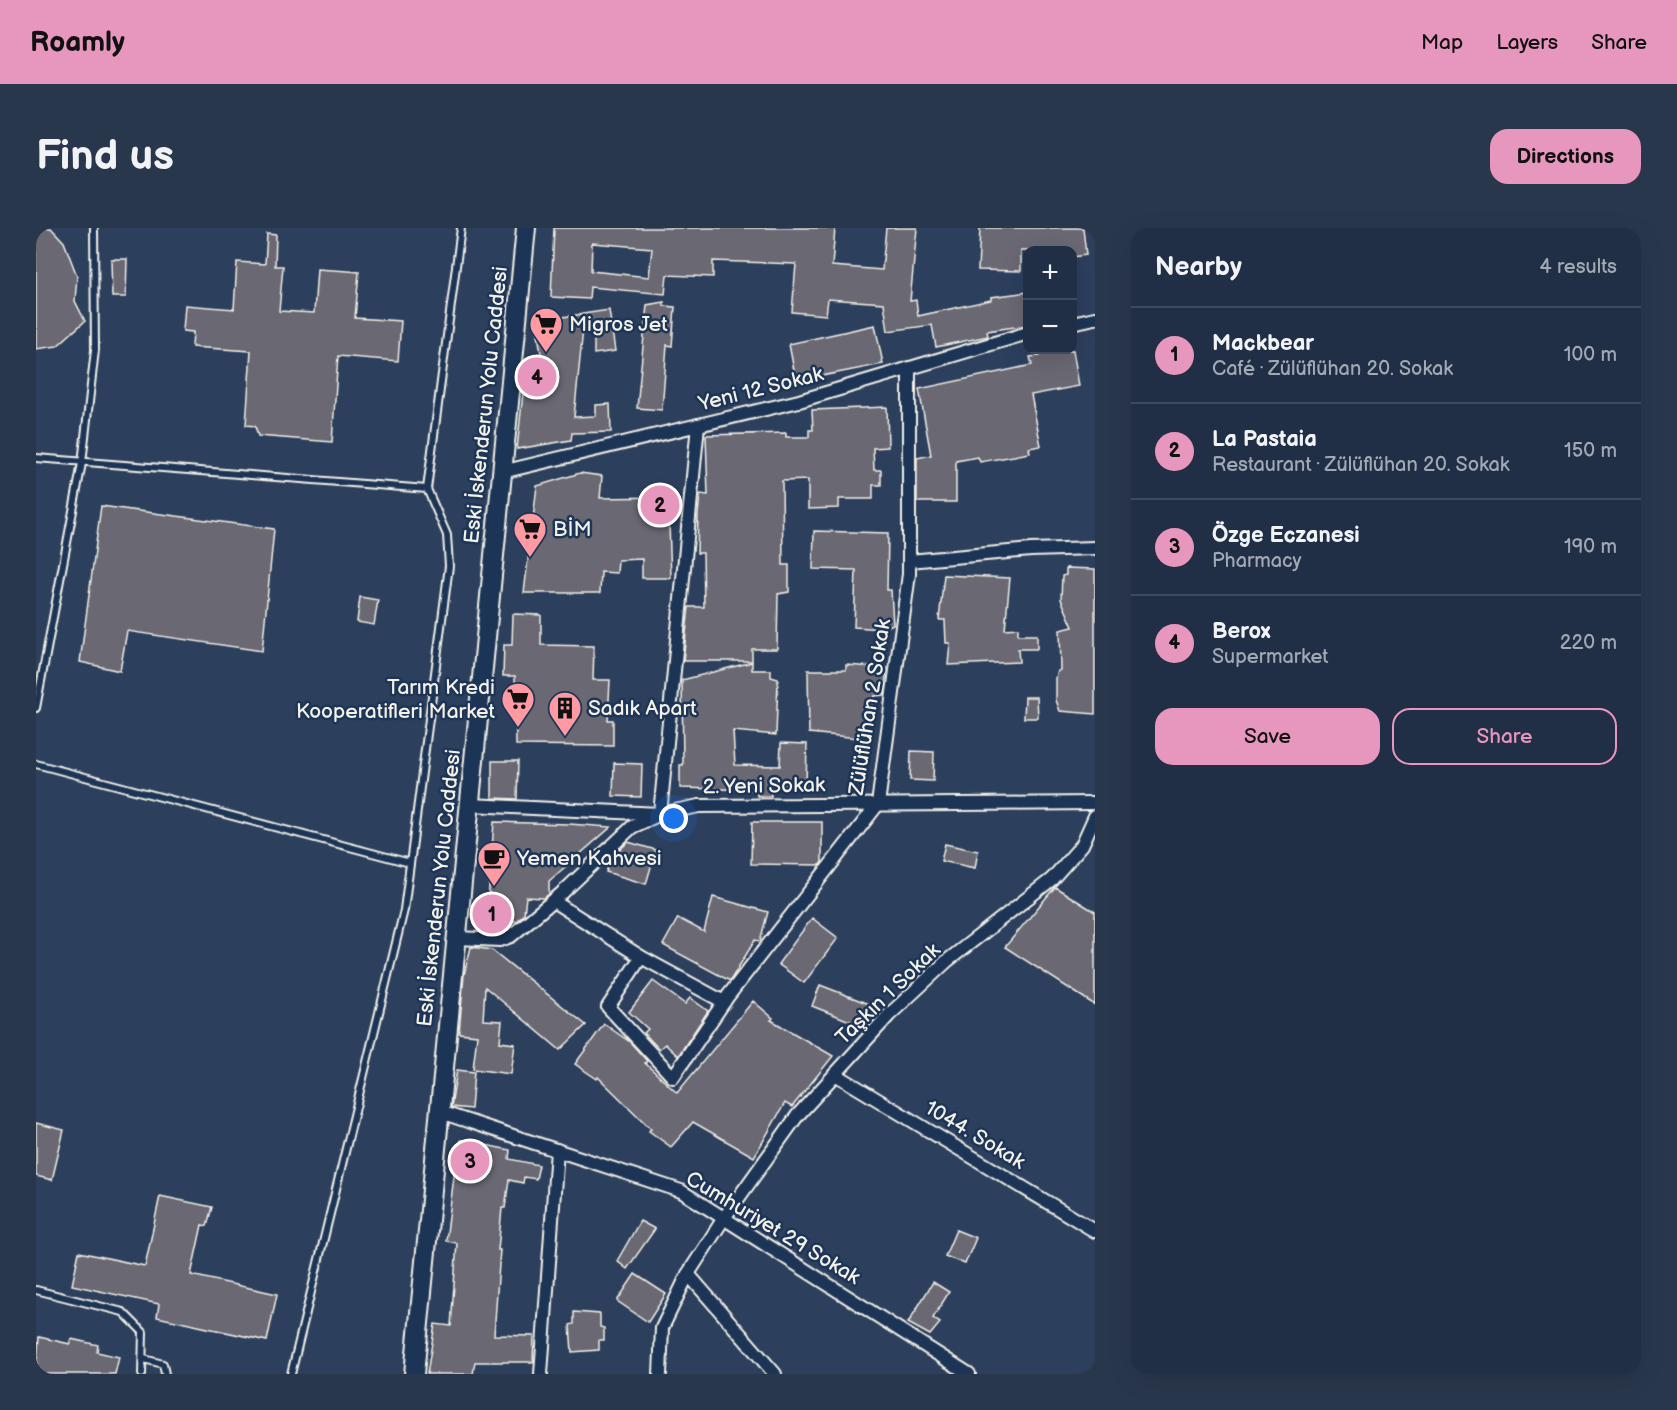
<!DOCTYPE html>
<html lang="en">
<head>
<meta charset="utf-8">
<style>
  :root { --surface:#212f46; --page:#29374d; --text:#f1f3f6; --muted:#a2a9b3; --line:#3e4a5f; --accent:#e797bd }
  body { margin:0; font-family:"Balsamiq Sans",sans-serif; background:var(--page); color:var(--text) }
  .controls { position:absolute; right:18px; top:18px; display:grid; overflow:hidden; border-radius:12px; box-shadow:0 6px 24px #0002 }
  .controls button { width:54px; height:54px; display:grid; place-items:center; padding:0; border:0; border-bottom:2px solid var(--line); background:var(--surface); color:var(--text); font:30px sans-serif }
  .you { position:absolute; left:638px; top:591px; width:21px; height:21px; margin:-15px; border:4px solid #fff; border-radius:50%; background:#1a73e8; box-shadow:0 0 0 9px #1a73e833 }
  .badge { display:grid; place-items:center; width:39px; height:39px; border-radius:50%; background:var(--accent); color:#111; font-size:20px; font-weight:700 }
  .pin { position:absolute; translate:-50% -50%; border:3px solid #fff; box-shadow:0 2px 6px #0006 }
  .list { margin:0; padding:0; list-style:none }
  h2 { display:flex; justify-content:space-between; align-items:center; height:78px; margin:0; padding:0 24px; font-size:26px }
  h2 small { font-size:20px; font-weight:400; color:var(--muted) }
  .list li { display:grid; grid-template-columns:39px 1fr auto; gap:18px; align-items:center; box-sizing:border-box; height:96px; padding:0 24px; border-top:2px solid var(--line) }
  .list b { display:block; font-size:22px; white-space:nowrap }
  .list p { margin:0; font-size:20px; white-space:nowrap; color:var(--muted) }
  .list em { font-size:20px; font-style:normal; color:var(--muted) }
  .actions { display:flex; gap:12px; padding:18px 24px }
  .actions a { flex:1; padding:14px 0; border:2px solid var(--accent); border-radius:18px; text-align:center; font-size:21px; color:var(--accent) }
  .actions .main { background:var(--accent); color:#111 }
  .map { position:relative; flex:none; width:1059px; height:1146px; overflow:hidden; border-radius:18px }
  header { display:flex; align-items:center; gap:36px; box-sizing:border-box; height:84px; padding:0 30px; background:var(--accent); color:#111 }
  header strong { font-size:28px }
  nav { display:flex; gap:33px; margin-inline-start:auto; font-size:21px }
  .intro { display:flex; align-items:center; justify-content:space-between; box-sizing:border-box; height:144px; padding:0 36px }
  h1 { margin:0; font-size:42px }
  .button { padding:15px 27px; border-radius:18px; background:var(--accent); color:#111; font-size:21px; font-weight:700 }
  main { display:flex; gap:36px; padding:0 36px }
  aside { flex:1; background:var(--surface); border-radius:18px; box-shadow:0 6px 24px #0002 }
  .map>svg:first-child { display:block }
</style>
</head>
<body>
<header>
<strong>Roamly</strong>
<nav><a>Map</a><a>Layers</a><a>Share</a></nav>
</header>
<div class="intro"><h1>Find us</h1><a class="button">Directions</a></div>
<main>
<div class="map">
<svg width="1059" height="1146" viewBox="0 0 1059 1146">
  <rect width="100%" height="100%" fill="#2c3f5d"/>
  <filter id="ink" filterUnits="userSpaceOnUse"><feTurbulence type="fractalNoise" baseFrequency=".0167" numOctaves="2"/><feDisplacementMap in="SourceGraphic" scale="12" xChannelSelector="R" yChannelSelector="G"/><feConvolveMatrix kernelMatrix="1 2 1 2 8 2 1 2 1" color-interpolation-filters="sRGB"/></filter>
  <g filter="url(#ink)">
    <g fill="#696873" stroke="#f4f1e8" stroke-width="1.5" fill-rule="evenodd">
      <path d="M0,0H15L28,14L41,48L39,73L49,93L21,118L0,121Z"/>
      <path d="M518,0H799L796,38L846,42L850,0H881L874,73L880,72L882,88L955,72V69L992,64V97L951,103L952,108L900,119L896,97L852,103L848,75L792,71L790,87L756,84L760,36L677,33V49L631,47L629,66L554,59L553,71L515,69ZM556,15L616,20L613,49L555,43Z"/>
      <path d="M944,0H1047L1050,27L1036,29V22H985V43L942,42Z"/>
      <path d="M231,6L240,7L239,38H247L243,83L278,85L281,41L312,43L323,44L319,90L365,93L362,133L302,128L296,214L222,208L219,198L210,197L215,123L156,119L157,104L147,103L149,77L198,81L201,34L229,36Z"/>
      <path d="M75,31H91L90,69H76Z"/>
      <path d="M628,74V78L639,79L636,118L631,117L626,182L601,180L611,77Z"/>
      <path d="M573,82L579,123L558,126V101H547L538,189L560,188V177L574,176L575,204L536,205L535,212L481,221L490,137L507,139L500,93Z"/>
      <path d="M839,97L847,136L760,153L753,116Z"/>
      <path d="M1002,122H1037L1043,158L995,167L1005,218L993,220L994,225L944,234L942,229L920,233V274H881V230L895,227L883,161L996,137L994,129L1003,128Z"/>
      <path d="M851,179L852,219L837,220L838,242H845V257H837V271H803V280L772,281V252L746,253L747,337H753V364L742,366L741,421H716V433H647L653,379H668L667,325H661L662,287L664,266L672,267L670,207L750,205V209H773V202H777L776,182Z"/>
      <path d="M544,245L566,248L564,270L632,269L635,350H606V331L582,332L581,345L565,344L564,365H488L501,258Z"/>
      <path d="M65,278L238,301L226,423L91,403L84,443L44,434Z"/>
      <path d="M778,303L852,305L851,362H855L857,396L846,401L818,399L820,342L777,341Z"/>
      <path d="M1030,340L1059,341V486L1024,483L1020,472V450L1022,443L1025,442L1024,402L1037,399L1025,371L1026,348L1030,347Z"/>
      <path d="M908,347L974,350L969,401L982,400V407H1001V421H982L983,434L912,437L914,415H910L909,392H903Z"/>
      <path d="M324,369L342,372L338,397L321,394Z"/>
      <path d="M477,386L505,387V417L558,418L557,452H574L572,492H577V518L480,517L479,448H467L468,417H476Z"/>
      <path d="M716,434V442H735V449L742,451L740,507L697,503L699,537L744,538L745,515L771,516L770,558L734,556L735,568H721V562L644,560V537H647L646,452Z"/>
      <path d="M810,437L851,440L848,467L838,468L833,511L773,505L772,442H810Z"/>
      <path d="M989,469H1001L1002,490H988Z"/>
      <path d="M875,523L898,524L897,553L874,552Z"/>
      <path d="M456,533H482L481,571L456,570Z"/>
      <path d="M578,535L606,536L605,569L577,568Z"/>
      <path d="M458,594L533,596L575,599L513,653V666L508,670L490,669L488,686L480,693L471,692L468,702L450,699Z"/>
      <path d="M716,594H786V634L784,637L715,636Z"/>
      <path d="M592,614L620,622L610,656L570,644L574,631Z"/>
      <path d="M909,616L942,623L939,640L905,633Z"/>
      <path d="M1019,659L1059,684V777L969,719Z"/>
      <path d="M677,669L732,684L724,713L719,712L694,753L627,717L642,690L668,704Z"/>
      <path d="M776,690L802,710L768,755L742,736Z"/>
      <path d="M435,719L456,722L550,797L524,822L449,759L447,792L466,793L464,814L479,816L475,846L437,841L441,807L423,805L428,747Z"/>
      <path d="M617,753L649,776L654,770L672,783L642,828L629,816L623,821L608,805L612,801L593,784Z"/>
      <path d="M784,757L833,776L824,797L776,778Z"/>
      <path d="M717,773L737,790L735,792L797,828L756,879L749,875L718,929L657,894L635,919L613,903L615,901L562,849L561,851L539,836L568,796L594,814L611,833L609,835L641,865Z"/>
      <path d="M421,842L438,844L435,881L415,879Z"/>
      <path d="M0,895L28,902L16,952L0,948Z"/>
      <path d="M425,912L474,922L473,931L503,937L500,951L488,949L487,955L473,952L469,980H466L462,1022H464L458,1107L498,1108L497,1134H439L437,1146H391L399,1096L415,1098L421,1015L410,1013L419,940Z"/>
      <path d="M124,968L176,979L171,998L166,997L155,1047L241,1066L231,1113L121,1089L123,1076L36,1057L43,1024L109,1038Z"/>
      <path d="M604,993L619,1001L591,1041L581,1033Z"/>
      <path d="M920,1002L940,1010L929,1036L909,1028Z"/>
      <path d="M599,1046L630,1066L612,1094L581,1073Z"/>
      <path d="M897,1054L913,1064L897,1090L904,1095L894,1107L872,1095Z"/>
      <path d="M538,1084L564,1086V1099L568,1100V1112H563V1122L536,1124L534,1097L538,1096Z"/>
      <path d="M3,1109L34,1116L35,1111L62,1117L61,1124L83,1129L79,1146H0Z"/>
    </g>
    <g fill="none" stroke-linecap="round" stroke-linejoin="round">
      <defs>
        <g id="lane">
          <path d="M0,230L391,261L411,307L413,338L368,682L255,1146"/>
          <path d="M391,261L425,0"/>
          <path d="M0,480L46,235L59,122L58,0"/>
          <path d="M0,536L374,635"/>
          <path d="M0,1062L87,1084L107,1104L106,1146"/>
          <path d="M108,1131L127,1136L129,1146"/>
        </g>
        <g id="street">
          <path d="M1036,95L1059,90"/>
          <path d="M466,244L763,173L992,105"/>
          <path d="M873,333L995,322L1059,320"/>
          <path d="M434,577L624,586L663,578L1059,575"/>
          <path d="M517,673L605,729L688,774"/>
          <path d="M421,710L464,712L475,708L525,666L596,599L624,586L662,197"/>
          <path d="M605,729L572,779L637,849L692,768L842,576L873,346V140"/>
          <path d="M799,846L1059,1003"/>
          <path d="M404,884L645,963L933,1146"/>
          <path d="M652,1046L739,1146"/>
          <path d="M505,1146L521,922"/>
          <path d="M624,1146L626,1100L652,1046L688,990L761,888L853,787L911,733L1016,651L1046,617L1059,588"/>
        </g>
        <path id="secondary" d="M378,1146L490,0"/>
      </defs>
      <use href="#lane" stroke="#f4f1e8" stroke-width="10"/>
      <use href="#street" stroke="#f4f1e8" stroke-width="16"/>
      <use href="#secondary" stroke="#f4f1e8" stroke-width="22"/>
      <use href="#lane" stroke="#1d3557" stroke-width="6"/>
      <use href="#street" stroke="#1d3557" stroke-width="12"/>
      <use href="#secondary" stroke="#1d3557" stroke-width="18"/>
    </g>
  </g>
  <defs>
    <symbol id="supermarket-pin" viewBox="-11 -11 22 30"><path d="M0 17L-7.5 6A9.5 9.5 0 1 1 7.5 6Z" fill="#ff9aa2" stroke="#1d3557"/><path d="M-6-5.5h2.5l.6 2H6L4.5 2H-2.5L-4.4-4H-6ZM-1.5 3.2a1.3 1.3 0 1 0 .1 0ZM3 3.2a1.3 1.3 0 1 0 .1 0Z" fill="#111"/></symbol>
    <symbol id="building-pin" viewBox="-11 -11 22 30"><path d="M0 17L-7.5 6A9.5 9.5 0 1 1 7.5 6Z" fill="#ff9aa2" stroke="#1d3557"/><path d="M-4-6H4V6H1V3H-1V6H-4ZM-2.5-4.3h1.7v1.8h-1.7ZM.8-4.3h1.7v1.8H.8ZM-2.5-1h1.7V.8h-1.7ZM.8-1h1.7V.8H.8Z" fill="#111"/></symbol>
    <symbol id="cafe-pin" viewBox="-11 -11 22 30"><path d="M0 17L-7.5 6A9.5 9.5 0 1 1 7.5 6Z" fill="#ff9aa2" stroke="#1d3557"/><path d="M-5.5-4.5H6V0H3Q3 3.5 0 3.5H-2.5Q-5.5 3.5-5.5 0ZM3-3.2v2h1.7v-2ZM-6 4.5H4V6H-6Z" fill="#111"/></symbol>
  </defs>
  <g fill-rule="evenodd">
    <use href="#supermarket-pin" x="491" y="77" width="38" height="52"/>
    <use href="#supermarket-pin" x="475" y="282" width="38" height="52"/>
    <use href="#supermarket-pin" x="463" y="452" width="38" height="52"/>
    <use href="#building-pin" x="510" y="461" width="38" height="52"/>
    <use href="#cafe-pin" x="439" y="611" width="38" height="52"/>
  </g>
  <g text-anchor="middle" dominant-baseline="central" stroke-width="5" stroke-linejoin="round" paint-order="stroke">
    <g font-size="21" fill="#f4f1e8" stroke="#1d3557" text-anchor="start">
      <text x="533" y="96">Migros Jet</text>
      <text x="517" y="301">BİM</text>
      <text x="459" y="459" text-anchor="end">Tarım Kredi<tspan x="459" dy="24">Kooperatifleri Market</tspan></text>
      <text x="552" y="480">Sadık Apart</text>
      <text x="481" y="630">Yemen Kahvesi</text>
    </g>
    <g font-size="21" fill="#f4f1e8" stroke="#1d3557">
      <text transform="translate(725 161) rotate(-14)">Yeni 12 Sokak</text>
      <text transform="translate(450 177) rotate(-84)">Eski İskenderun Yolu Caddesi</text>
      <text transform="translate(834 479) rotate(-81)">Zülüflühan 2 Sokak</text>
      <text transform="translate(728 558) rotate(-1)">2. Yeni Sokak</text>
      <text transform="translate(403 660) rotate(-84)">Eski İskenderun Yolu Caddesi</text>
      <text transform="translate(852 766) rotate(-44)">Taşkın 1 Sokak</text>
      <text transform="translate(939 907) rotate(31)">1044. Sokak</text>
      <text transform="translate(737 1000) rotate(31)">Cumhuriyet 29 Sokak</text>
    </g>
  </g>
</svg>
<div class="controls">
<button>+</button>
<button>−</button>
</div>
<div class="you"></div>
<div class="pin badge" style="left:456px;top:686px">1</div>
<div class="pin badge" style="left:624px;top:277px">2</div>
<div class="pin badge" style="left:434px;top:933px">3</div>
<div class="pin badge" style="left:501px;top:149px">4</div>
</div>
<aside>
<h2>Nearby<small>4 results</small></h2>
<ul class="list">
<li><span class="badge">1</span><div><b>Mackbear</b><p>Café · Zülüflühan 20. Sokak</p></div><em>100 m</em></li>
<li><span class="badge">2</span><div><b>La Pastaia</b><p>Restaurant · Zülüflühan 20. Sokak</p></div><em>150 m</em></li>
<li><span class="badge">3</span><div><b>Özge Eczanesi</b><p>Pharmacy</p></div><em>190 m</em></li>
<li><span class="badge">4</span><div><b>Berox</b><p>Supermarket</p></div><em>220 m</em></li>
</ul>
<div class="actions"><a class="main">Save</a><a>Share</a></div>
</aside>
</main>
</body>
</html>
